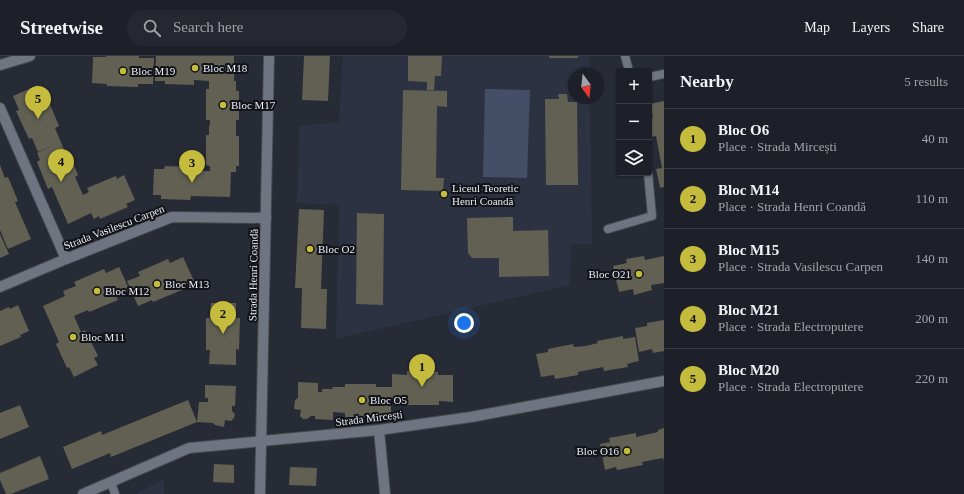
<!DOCTYPE html>
<html lang="en">
<head>
<meta charset="utf-8">
<style>
  :root { --surface:#1d2028; --page:#252830; --text:#f1f3f6; --muted:#a0a3a8; --line:#3b3e45; --accent:#c5bc3d }
  body { margin:0; font-family:Georgia,serif; background:var(--page); color:var(--text) }
  .controls { position:absolute; right:12px; top:12px; display:grid; overflow:hidden; border-radius:4px; box-shadow:0 1px 3px #0004 }
  .controls button { width:36px; height:36px; display:grid; place-items:center; padding:0; border:0; border-bottom:1px solid var(--line); background:var(--surface); color:var(--text); font:20px sans-serif }
  .compass { position:absolute; left:568px; top:12px; width:36px; height:36px; border-radius:50%; background:var(--surface); box-shadow:0 1px 3px #0004; rotate:165deg }
  .you { position:absolute; left:464px; top:267px; width:14px; height:14px; margin:-10px; border:3px solid #fff; border-radius:50%; background:#1a73e8; box-shadow:0 0 0 6px #1a73e833 }
  .badge { display:grid; place-items:center; width:26px; height:26px; border-radius:50%; background:var(--accent); color:#111; font-size:13px; font-weight:700 }
  .pin { position:absolute; translate:-50% -33px; filter:drop-shadow(0 1px 2px #0008) }
  .pin::after { content:''; position:absolute; top:21px; width:14px; height:12px; background:inherit; clip-path:polygon(0 0,100% 0,50% 100%) }
  .list { margin:0; padding:0; list-style:none }
  h2 { display:flex; justify-content:space-between; align-items:center; height:52px; margin:0; padding:0 16px; font-size:17px }
  h2 small { font-size:13px; font-weight:400; color:var(--muted) }
  .list li { display:grid; grid-template-columns:26px 1fr auto; gap:12px; align-items:center; box-sizing:border-box; height:60px; padding:0 16px; border-top:1px solid var(--line) }
  .list b { display:block; font-size:15px; white-space:nowrap }
  .list p { margin:0; font-size:13px; white-space:nowrap; color:var(--muted) }
  .list em { font-size:13px; font-style:normal; color:var(--muted) }
  .icon { flex:none; width:22px; height:22px; fill:none; stroke:currentColor; stroke-width:2; stroke-linecap:round; stroke-linejoin:round }
  .map { position:relative; flex:none; width:664px; height:438px; overflow:hidden }
  header { display:flex; align-items:center; gap:24px; box-sizing:border-box; height:56px; padding:0 20px; background:var(--surface); border-bottom:1px solid var(--line) }
  header strong { font-size:19px }
  nav { display:flex; gap:22px; margin-inline-start:auto; font-size:14px }
  .search { width:280px; height:36px; background:var(--page); display:flex; align-items:center; gap:10px; box-sizing:border-box; padding:0 14px; border-radius:22px; color:var(--muted); font-size:15px }
  main { display:flex }
  aside { flex:1; background:var(--surface) }
  .map>svg:first-child { display:block }
</style>
</head>
<body>
<header>
<strong>Streetwise</strong>
<div class="search"><svg class="icon" aria-label="search" viewBox="0 0 24 24"><circle cx="10" cy="10" r="6"/><path d="M15 15l6 6"/></svg>Search here</div>
<nav><a>Map</a><a>Layers</a><a>Share</a></nav>
</header>
<main>
<div class="map">
<svg width="664" height="438" viewBox="0 0 664 438">
  <rect width="100%" height="100%" fill="#272b35"/>
  <g fill="#2c3242">
    <path d="M343,0H590V18H574V42H590L592,188L571,189L570,229L336,283L339,149L297,147L299,70L339,66Z"/>
    <path d="M164,423V438H136L141,435Z"/>
  </g>
  <path fill="#454e67" d="M485,33L530,34L527,122L483,121Z"/>
  <g fill="#616053">
    <path d="M106,0H139V2H154L153,28H138V31L107,30V28L92,27L93,1H106Z"/>
    <path d="M156,0H234V25H236V35H239V64H236V80H239V110H236V116H231L230,141L191,140L190,144L161,143V139H153L154,113H164L165,110L191,111V115H210V110L206,109V79H209V70H210V64H206V33H209V25L194,24V29L165,28V25H155Z"/>
    <path d="M304,0H330L328,45L302,44Z"/>
    <path d="M408,0H442L441,20H435L434,34H427V26L408,25Z"/>
    <rect x="549" y="0" width="29" height="2"/>
    <path d="M38,29L43,42L47,41L59,70L55,72L65,96L68,95L78,119L75,121L83,139L89,136L87,132L116,120L117,123L124,119L135,144L126,148L128,151L100,163L99,160L94,163L91,157L68,168L52,131L48,133L37,106L40,104L37,97L52,90L38,96L32,82L29,83L16,55L19,54L13,40Z"/>
    <path d="M403,34L447,35V51L437,50L436,122H444L443,135L401,134Z"/>
    <path d="M558,38H567L568,46H577L578,129H546L545,43H559Z"/>
    <path d="M664,45V131L660,132L656,113L662,112L656,80L651,81L649,62L653,61L650,48Z"/>
    <path d="M0,109L5,122L8,121L18,145L15,146L31,183L8,193L0,174Z"/>
    <path d="M299,153L324,154L321,233H327L326,273L301,272L302,232H295Z"/>
    <path d="M357,157L384,158L383,249L356,248Z"/>
    <path d="M513,161V175L548,174L549,220L499,221V202H472L468,197L467,162Z"/>
    <path d="M0,178L9,198L0,202Z"/>
    <path d="M644,200L645,204L664,200V227L651,229L652,234L634,239L633,233L619,236L613,210L627,207L626,203Z"/>
    <path d="M183,201L194,225L180,231L182,234L153,246L152,244L138,250L127,225L140,220L138,216L168,203L170,207Z"/>
    <path d="M119,211L130,235L116,240L118,244L89,256L88,254L74,260L81,276L85,274L98,300L94,302L98,309L74,321L69,311L67,312L56,288L59,286L43,250L65,240L63,235L76,230L74,226L104,213L106,217Z"/>
    <path d="M211,247H236V262H240L239,294L236,293V309L209,308L210,294H206V262H210Z"/>
    <path d="M18,249L29,275L20,279L21,281L0,290V255L9,251L10,253Z"/>
    <path d="M664,264V295L653,297L652,293L639,296L635,272L647,270V267Z"/>
    <path d="M623,280V283L635,281L639,305L627,308L628,311L604,315L603,311L578,316V319L555,323L554,319L541,321L536,298L548,296V293L573,288L574,291L586,290L598,287L597,285Z"/>
    <path d="M407,315L438,316V319H453V346L439,345V349H406L407,345L391,344V358H377V361H345V357L333,356V364L315,363V360H311L307,363H303L300,360L301,354L294,353L295,344L298,342V326L318,327V336H322V333H333L332,331H345V328H376V331H392V318L407,319Z"/>
    <path d="M205,329L236,330L235,350H232V355L235,358L234,362L231,365L225,364L224,371L215,369L213,367L197,366L199,346H208V342H205Z"/>
    <path d="M188,344L197,366L111,401L110,397L72,413L63,391L101,375L102,379Z"/>
    <path d="M20,349L29,371L0,383V357Z"/>
    <path d="M664,372V405L663,402L642,406L643,409L617,414L616,411L605,414L600,388L610,386L609,382L636,377V381L658,376V374Z"/>
    <path d="M40,400L49,423L11,438H6L0,424V417Z"/>
    <path d="M214,408L234,409V427L213,426Z"/>
    <path d="M290,411L317,412L316,430L289,429Z"/>
  </g>
  <g fill="none" stroke-linecap="round" stroke-linejoin="round">
    <defs>
      <g id="service">
        <path d="M625,0L629,15"/>
        <path d="M649,21L664,18"/>
        <path d="M608,173L652,160L648,117"/>
        <path d="M111,426L115,438"/>
      </g>
      <g id="minor">
        <path d="M0,9L30,0"/>
        <path d="M0,52L66,203"/>
        <path d="M0,231L66,203L172,161L266,162"/>
        <path d="M379,374L385,438"/>
      </g>
      <g id="tertiary">
        <path d="M83,438L189,392L379,374L471,361L664,325"/>
        <path d="M260,438L269,0"/>
      </g>
    </defs>
    <use href="#service" stroke="#454850" stroke-width="10"/>
    <use href="#minor" stroke="#454850" stroke-width="12"/>
    <use href="#tertiary" stroke="#454850" stroke-width="12"/>
    <use href="#service" stroke="#6f7481" stroke-width="8"/>
    <use href="#minor" stroke="#6f7481" stroke-width="10"/>
    <use href="#tertiary" stroke="#6f7481" stroke-width="10"/>
  </g>
  <g fill="#c5bc3d" stroke="#111318" stroke-width="1.5">
    <circle cx="195" cy="12" r="4"/>
    <circle cx="123" cy="15" r="4"/>
    <circle cx="223" cy="49" r="4"/>
    <circle cx="444" cy="138" r="4"/>
    <circle cx="310" cy="193" r="4"/>
    <circle cx="639" cy="218" r="4"/>
    <circle cx="157" cy="228" r="4"/>
    <circle cx="97" cy="235" r="4"/>
    <circle cx="73" cy="281" r="4"/>
    <circle cx="362" cy="344" r="4"/>
    <circle cx="627" cy="395" r="4"/>
  </g>
  <g text-anchor="middle" dominant-baseline="central" stroke-width="4" stroke-linejoin="round" paint-order="stroke">
    <g font-size="11" fill="#ebeef5" stroke="#111318" text-anchor="start">
      <text x="203" y="12">Bloc M18</text>
      <text x="131" y="15">Bloc M19</text>
      <text x="231" y="49">Bloc M17</text>
      <text x="452" y="132">Liceul Teoretic<tspan x="452" dy="13">Henri Coandă</tspan></text>
      <text x="318" y="193">Bloc O2</text>
      <text x="631" y="218" text-anchor="end">Bloc O21</text>
      <text x="165" y="228">Bloc M13</text>
      <text x="105" y="235">Bloc M12</text>
      <text x="81" y="281">Bloc M11</text>
      <text x="370" y="344">Bloc O5</text>
      <text x="619" y="395" text-anchor="end">Bloc O16</text>
    </g>
    <g font-size="11" fill="#ebeef5" stroke="#111318">
      <text transform="translate(114 171) rotate(-21)">Strada Vasilescu Carpen</text>
      <text transform="translate(253 219) rotate(-89)">Strada Henri Coandă</text>
      <text transform="translate(369 362) rotate(-7)">Strada Mircești</text>
    </g>
  </g>
</svg>
<div class="controls">
<button>+</button>
<button>−</button>
<button><svg class="icon" aria-label="layers" viewBox="0 0 24 24"><path d="M12 4l9 5-9 5-9-5zM3 14l9 5 9-5"/></svg></button>
</div>
<svg class="compass" viewBox="-18 -18 36 36"><path d="M0-13l5 13h-10z" fill="#e53935"/><path d="M0 13l5-13h-10z" fill="#a0a3a8"/></svg>
<div class="you"></div>
<div class="pin badge" style="left:422px;top:331px">1</div>
<div class="pin badge" style="left:223px;top:278px">2</div>
<div class="pin badge" style="left:192px;top:127px">3</div>
<div class="pin badge" style="left:61px;top:126px">4</div>
<div class="pin badge" style="left:38px;top:63px">5</div>
</div>
<aside>
<h2>Nearby<small>5 results</small></h2>
<ul class="list">
<li><span class="badge">1</span><div><b>Bloc O6</b><p>Place · Strada Mircești</p></div><em>40 m</em></li>
<li><span class="badge">2</span><div><b>Bloc M14</b><p>Place · Strada Henri Coandă</p></div><em>110 m</em></li>
<li><span class="badge">3</span><div><b>Bloc M15</b><p>Place · Strada Vasilescu Carpen</p></div><em>140 m</em></li>
<li><span class="badge">4</span><div><b>Bloc M21</b><p>Place · Strada Electroputere</p></div><em>200 m</em></li>
<li><span class="badge">5</span><div><b>Bloc M20</b><p>Place · Strada Electroputere</p></div><em>220 m</em></li>
</ul>
</aside>
</main>
</body>
</html>
